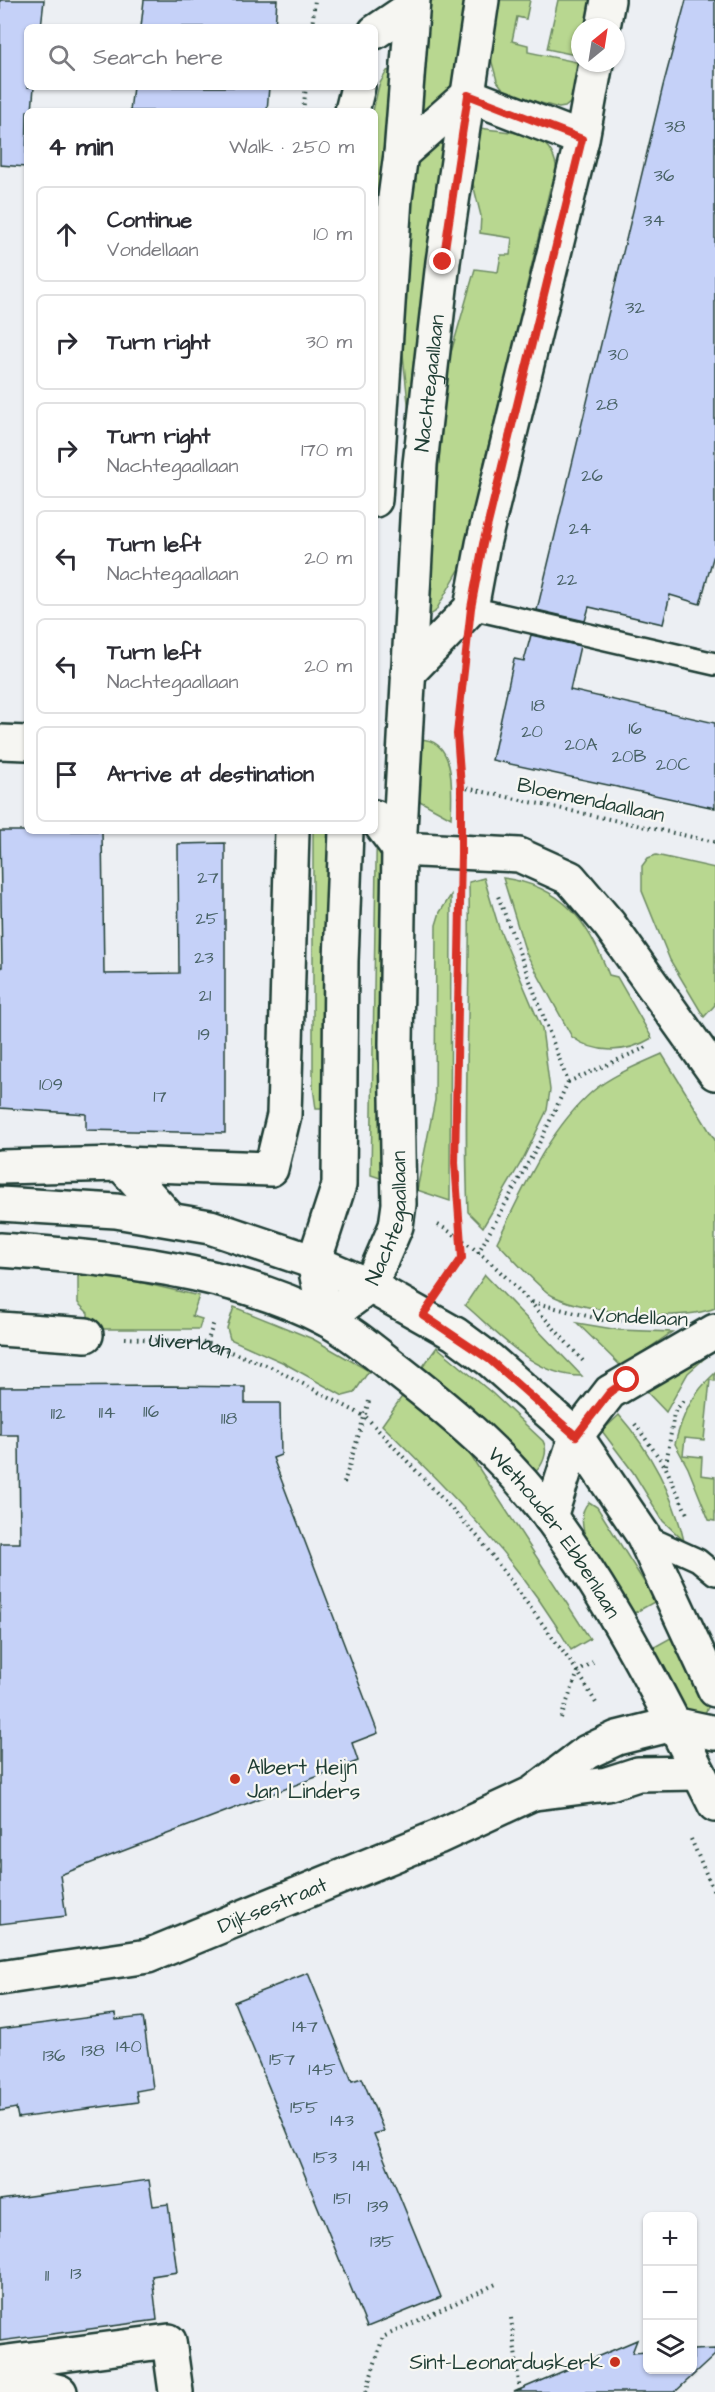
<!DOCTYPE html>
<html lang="en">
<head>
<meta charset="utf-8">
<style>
  :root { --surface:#fff; --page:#f7f7f7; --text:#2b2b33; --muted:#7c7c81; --line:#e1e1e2 }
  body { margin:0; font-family:"Architects Daughter",sans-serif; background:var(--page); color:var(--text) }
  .controls { position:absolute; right:18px; bottom:18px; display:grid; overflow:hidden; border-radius:9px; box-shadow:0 2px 4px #0004 }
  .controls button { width:54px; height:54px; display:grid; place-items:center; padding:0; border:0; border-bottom:2px solid var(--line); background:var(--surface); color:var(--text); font:30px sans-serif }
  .compass { position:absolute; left:571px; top:18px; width:54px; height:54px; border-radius:50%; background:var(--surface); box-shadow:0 2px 4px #0004; rotate:30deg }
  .stop { position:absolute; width:18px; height:18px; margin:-14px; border:4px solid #d93025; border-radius:50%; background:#fff }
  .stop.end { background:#d93025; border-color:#fff; box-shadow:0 2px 6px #0008 }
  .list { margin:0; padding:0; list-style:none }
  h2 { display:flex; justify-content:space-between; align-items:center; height:78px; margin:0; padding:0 24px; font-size:26px }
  h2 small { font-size:20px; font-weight:400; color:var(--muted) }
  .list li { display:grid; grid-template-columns:39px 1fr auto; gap:18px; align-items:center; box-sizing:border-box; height:96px; margin:0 12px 12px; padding:0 12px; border:2px solid var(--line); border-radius:9px }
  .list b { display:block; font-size:22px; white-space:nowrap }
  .list p { margin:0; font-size:20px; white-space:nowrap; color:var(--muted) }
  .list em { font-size:20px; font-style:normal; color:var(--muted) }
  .icon { flex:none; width:33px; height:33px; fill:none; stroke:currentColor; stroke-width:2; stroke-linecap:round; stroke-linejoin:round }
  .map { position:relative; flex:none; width:715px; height:2392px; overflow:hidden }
  .search { position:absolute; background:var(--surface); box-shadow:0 2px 4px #0004; left:24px; top:24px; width:354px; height:66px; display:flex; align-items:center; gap:15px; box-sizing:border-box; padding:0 21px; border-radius:9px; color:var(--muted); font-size:22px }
  .panel { position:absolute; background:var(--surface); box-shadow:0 2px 4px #0004; left:24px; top:108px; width:354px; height:726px; border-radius:9px }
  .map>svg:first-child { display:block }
</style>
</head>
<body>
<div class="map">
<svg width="715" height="2392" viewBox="0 0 715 2392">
  <rect width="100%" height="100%" fill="#eceff3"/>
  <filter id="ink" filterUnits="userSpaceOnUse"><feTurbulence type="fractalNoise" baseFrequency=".0167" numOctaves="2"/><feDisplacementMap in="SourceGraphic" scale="12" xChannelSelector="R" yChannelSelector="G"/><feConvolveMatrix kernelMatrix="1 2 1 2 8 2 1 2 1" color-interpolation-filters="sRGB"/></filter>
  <g filter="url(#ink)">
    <g fill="#b8d790" stroke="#6c8a62" stroke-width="1.5">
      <path d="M428,0H467L453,91L421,114L418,113Z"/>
      <path d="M498,0H530L526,19L517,17L512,41L528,45V52L586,64L576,98L565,107L559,108L512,95L503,89L497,81L490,55Z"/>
      <path d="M558,0H594L591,27H580V56L547,49Z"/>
      <path d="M392,70L375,283L373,111L379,85L387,71Z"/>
      <path d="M480,128C525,135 562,131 557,189L550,188L526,289L532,291L509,388L503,387L484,463L490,466L467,556L435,612L430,615L425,612L448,363L475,269L498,272L501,255H510L512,238L480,233L481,216L472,180Z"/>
      <path d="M446,134L409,413L400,325L413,175L418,159Z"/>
      <path d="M419,739C457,739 452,791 451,818L418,800Z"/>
      <path d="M377,802L388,812L389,1181L371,1175Z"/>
      <path d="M313,831H329L325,1109H316L313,1087Z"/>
      <path d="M656,855L715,868V1005L704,1017L670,960L642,891V866L648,858Z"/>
      <path d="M484,878L499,928L542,1029L550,1090L547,1110L523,1159L483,1227L468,1212C463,1102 471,992 469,882Z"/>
      <path d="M503,878C563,886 588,921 609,975L617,977L652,1038C627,1053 596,1055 572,1037L526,953Z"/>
      <path d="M451,895L450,1201L417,1190L435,1100L436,925L440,912Z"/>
      <path d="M662,1054L715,1140V1308C679,1322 588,1313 553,1296C540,1290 509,1254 497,1242C523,1190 548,1130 593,1091C612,1075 640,1064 662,1054Z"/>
      <path d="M78,1273L130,1280L199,1296L192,1316L202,1319L199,1329H88V1313L78,1303Z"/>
      <path d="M485,1275L582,1376C535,1377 498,1333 465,1305Z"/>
      <path d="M234,1307L313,1339L369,1371L354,1393L343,1396L282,1362L230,1339L227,1328Z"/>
      <path d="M577,1323L619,1330L672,1332L622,1367Z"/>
      <path d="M437,1347L492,1393L543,1441C549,1451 543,1466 534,1473L419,1372Z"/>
      <path d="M715,1349L688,1373L666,1412L646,1391L672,1371Z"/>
      <path d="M715,1373V1381L710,1380L704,1440L685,1438L683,1455L702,1457L701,1475L715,1477V1521L709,1520L688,1468L675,1444C682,1415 693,1393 715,1373Z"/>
      <path d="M403,1395L465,1447L590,1639L571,1650C522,1564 453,1494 382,1425Z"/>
      <path d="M619,1415C649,1449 674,1496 684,1541L663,1521L633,1472L602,1431Z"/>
      <path d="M589,1502L597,1507L656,1601L629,1616C616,1594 564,1525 589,1502Z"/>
      <path d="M676,1635L710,1704L702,1718L686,1716L649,1650Z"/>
    </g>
    <g fill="#c5d1f8" stroke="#1f3d34" stroke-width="1.5">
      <path d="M0,0H44L41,27H27V87H34L32,111H27L26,167L0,165Z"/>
      <path d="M144,0H277L275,27H141Z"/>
      <path d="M686,0H715V551L700,604L670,595L663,624L589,607L585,621L537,610L663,86Z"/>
      <path d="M133,87H269L267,111H130Z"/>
      <path d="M531,635L580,646L570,690L715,723V808L492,760L514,659L524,661Z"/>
      <path d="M0,831H102L104,974L179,973L178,844L225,843V1133L86,1130V1114L0,1108V967H2Z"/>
      <path d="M170,1386L245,1387V1403H280L281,1455L273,1458L378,1733L352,1743L358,1761L60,1875L66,1916L0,1924V1543H20L19,1435H0V1387Z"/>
      <path d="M308,1973L352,2081L362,2078L384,2131L374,2134L441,2297L367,2327L234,2002Z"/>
      <path d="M115,2014L116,2020L143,2017L153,2088L136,2091L138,2102L18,2118L16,2108L0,2111V2029Z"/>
      <path d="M149,2180L153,2206L168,2204L177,2272L152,2276L157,2320L0,2341V2200Z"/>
      <path d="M637,2340L632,2353L648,2352V2370H693V2350L715,2349V2355L675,2392H514Z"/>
    </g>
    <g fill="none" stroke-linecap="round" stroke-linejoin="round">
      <defs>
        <g id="service">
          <path d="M471,608L715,664"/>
          <path d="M643,1535L698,1560L715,1574"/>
        </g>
        <g id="minor">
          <path d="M603,27L608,0"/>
          <path d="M375,32L412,7"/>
          <path d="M352,111L358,87"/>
          <path d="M401,154L468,95L582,139"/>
          <path d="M408,673L471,608L483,544L582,139L596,63"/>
          <path d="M0,742L27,743"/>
          <path d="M375,817L399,849L519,855L570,878L609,924L715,1073"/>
          <path d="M121,1164L169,1218"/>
          <path d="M0,1167L121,1164L271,1169L284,1115L292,831"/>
          <path d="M0,1329L86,1335"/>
          <path d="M550,1517L576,1436L610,1392L715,1331"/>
          <path d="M535,1793L607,1784L638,1774L699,1773"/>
          <path id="s2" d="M0,1978L148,1956L438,1837L533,1793L587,1752L617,1738L673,1724L715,1733"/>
          <path d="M0,2363L169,2341L176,2392"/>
          <path d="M0,2376L60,2392"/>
        </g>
        <g id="tertiary">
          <path d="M375,500L395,198L401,154L413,0"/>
          <path id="s3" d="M346,831L341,961L339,1185L314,1262L326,1319L370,1286L396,1226L399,1204L396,1044L399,849L420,464L443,262L482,0"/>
        </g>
        <g id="secondary">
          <path d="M0,1204L116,1211L210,1227L314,1262L370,1286L455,1334L490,1360L576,1436L643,1535L715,1690"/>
          <path id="s4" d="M0,1250C107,1257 229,1269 326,1319C354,1334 376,1354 401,1373C456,1416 509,1461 551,1518C616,1606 666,1707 715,1805"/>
        </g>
      </defs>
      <use href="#service" stroke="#1f3d34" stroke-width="26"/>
      <use href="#minor" stroke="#1f3d34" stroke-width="38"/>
      <use href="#tertiary" stroke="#1f3d34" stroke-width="38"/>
      <use href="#secondary" stroke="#1f3d34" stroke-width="38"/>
      <g stroke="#1f3d34" stroke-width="4" stroke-dasharray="1.5 4.5" stroke-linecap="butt">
        <path d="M312,27L315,0"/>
        <path d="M303,111L306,87"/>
        <path d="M461,787L715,842"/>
        <path d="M461,810L457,734L463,677"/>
        <path d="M568,1082L647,1047"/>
        <path d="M438,1225C492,1253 542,1316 583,1361"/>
        <path d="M478,1253L542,1138L568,1082L498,896"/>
        <path d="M446,1282L462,1258L455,1163L460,892"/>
        <path d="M532,1302L603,1320L648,1321"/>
        <path id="s1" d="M125,1338L207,1343L271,1367L366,1417L479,1538L578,1672L596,1703"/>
        <path d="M207,1343L214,1322"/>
        <path d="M635,1424L665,1466L688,1516"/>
        <path d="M666,1465L674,1413L685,1398"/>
        <path d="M344,1483L369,1401"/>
        <path d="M561,1718L578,1672L593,1662"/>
        <path d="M691,1839L715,1894"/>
        <path d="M511,2318L520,2392"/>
        <path d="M366,2392L383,2337L496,2284"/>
      </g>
      <use href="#service" stroke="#f6f6f2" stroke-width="21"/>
      <use href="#minor" stroke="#f6f6f2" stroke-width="33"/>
      <use href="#tertiary" stroke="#f6f6f2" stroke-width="33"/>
      <use href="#secondary" stroke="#f6f6f2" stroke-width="33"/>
    </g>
  </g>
  <g fill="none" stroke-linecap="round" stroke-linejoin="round" filter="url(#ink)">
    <path stroke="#d93025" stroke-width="8" d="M443,262L468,95L582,139L483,544L471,608L457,734L461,787V853L455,1163L462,1258L423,1315L490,1360L576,1436L610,1392L627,1380"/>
  </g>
  <g fill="#c8321e" stroke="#f6f6f2" stroke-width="2">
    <circle cx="235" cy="1779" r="6"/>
    <circle cx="615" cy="2362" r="6"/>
  </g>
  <g text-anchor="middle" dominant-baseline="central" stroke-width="4.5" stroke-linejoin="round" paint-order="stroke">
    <g font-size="18" fill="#486265">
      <text x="675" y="126">38</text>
      <text x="664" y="175">36</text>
      <text x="654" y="220">34</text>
      <text x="635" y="307">32</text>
      <text x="618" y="354">30</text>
      <text x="607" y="404">28</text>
      <text x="592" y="475">26</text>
      <text x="580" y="528">24</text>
      <text x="567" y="579">22</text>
      <text x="538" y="705">18</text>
      <text x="635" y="728">16</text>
      <text x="532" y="731">20</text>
      <text x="581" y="744">20A</text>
      <text x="629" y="756">20B</text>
      <text x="673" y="764">20C</text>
      <text x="208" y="877">27</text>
      <text x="207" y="918">25</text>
      <text x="204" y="957">23</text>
      <text x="205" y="995">21</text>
      <text x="204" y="1034">19</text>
      <text x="51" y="1084">109</text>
      <text x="160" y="1096">17</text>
      <text x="151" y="1411">116</text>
      <text x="107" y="1412">114</text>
      <text x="58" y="1413">112</text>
      <text x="229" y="1418">118</text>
      <text x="305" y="2026">147</text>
      <text x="129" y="2046">140</text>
      <text x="93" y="2050">138</text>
      <text x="54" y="2055">136</text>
      <text x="282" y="2059">157</text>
      <text x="322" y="2069">145</text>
      <text x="304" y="2107">155</text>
      <text x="342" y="2120">143</text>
      <text x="325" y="2157">153</text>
      <text x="361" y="2165">141</text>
      <text x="342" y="2198">151</text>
      <text x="378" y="2206">139</text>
      <text x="382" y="2241">135</text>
      <text x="76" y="2273">13</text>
      <text x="47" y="2275">11</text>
    </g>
    <g font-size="21" fill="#1f3d34" stroke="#f6f6f2">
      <text stroke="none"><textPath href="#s3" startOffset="1458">Nachtegaallaan</textPath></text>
      <text transform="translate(591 800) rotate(12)">Bloemendaallaan</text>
      <text stroke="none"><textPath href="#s3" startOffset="620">Nachtegaallaan</textPath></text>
      <text transform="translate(640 1317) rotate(3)">Vondellaan</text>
      <text stroke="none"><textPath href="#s1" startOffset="66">Uiverlaan</textPath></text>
      <text stroke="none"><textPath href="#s4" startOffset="651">Wethouder Ebbenlaan</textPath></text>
      <text stroke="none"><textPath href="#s2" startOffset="284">Dijksestraat</textPath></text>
    </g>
    <g font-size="21" fill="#1f3d34" stroke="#f6f6f2" text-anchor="start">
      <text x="247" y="1767">Albert Heijn<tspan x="247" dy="24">Jan Linders</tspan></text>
      <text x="603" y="2362" text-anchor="end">Sint-Leonarduskerk</text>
    </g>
  </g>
</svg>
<div class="controls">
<button>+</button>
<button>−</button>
<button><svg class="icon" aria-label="layers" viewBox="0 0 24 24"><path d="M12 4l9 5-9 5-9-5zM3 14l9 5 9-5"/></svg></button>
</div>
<svg class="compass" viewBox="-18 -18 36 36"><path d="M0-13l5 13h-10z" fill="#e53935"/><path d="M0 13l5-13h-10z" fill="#7c7c81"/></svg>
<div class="stop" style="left:627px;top:1380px"></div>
<div class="stop end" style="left:443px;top:262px"></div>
<div class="search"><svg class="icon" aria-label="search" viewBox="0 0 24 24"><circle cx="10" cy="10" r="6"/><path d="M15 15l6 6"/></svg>Search here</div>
<section class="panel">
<h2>4 min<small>Walk · 250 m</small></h2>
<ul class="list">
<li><svg class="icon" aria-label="ahead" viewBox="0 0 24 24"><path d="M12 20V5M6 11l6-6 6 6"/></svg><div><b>Continue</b><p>Vondellaan</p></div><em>10 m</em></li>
<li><svg class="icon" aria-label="right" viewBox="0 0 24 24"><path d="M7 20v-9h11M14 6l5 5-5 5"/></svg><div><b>Turn right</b></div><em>30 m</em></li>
<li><svg class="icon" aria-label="right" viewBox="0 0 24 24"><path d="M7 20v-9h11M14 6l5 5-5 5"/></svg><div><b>Turn right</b><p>Nachtegaallaan</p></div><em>170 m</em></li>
<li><svg class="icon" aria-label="left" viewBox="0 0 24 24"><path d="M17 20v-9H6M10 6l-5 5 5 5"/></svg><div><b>Turn left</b><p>Nachtegaallaan</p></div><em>20 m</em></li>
<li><svg class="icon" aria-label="left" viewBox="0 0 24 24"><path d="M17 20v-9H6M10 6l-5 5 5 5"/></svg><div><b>Turn left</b><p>Nachtegaallaan</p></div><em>20 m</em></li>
<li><svg class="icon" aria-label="arrive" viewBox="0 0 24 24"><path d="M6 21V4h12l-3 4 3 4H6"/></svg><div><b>Arrive at destination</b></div></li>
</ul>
</section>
</div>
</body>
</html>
